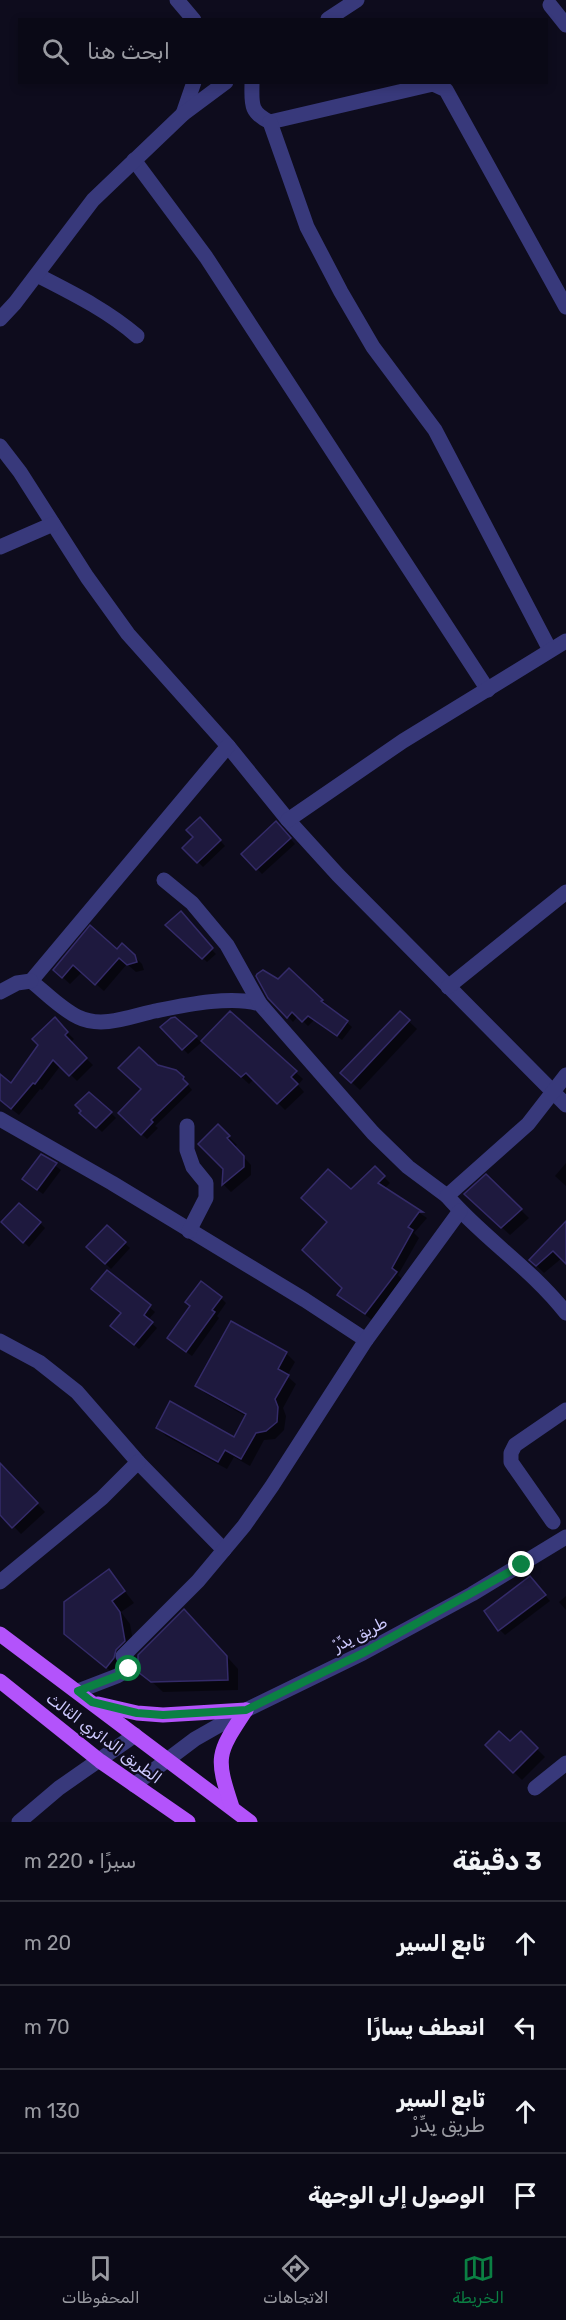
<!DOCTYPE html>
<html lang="ar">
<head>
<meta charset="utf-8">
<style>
  :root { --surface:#0a0916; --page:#181723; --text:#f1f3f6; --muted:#999aa1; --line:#2a2a35; --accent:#0b8043 }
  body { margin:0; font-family:Rubik,Vazirmatn,sans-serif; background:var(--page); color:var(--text); direction:rtl }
  .stop { position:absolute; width:18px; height:18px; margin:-14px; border:4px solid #0b8043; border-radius:50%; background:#fff }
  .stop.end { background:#0b8043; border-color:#fff; box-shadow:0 2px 6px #0008 }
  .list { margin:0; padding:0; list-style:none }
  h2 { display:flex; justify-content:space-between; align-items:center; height:78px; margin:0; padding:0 24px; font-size:26px }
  h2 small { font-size:20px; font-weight:400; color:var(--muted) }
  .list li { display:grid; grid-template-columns:39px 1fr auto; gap:18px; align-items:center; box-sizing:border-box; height:84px; padding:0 24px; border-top:2px solid var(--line) }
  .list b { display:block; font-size:22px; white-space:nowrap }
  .list p { margin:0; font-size:20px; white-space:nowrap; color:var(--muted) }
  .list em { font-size:20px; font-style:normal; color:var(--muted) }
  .icon { flex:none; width:33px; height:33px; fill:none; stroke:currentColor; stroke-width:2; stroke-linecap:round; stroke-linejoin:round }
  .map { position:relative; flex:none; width:566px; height:1822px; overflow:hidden; direction:ltr }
  .search { position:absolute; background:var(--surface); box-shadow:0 3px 9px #0003; left:18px; right:18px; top:18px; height:66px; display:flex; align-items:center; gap:15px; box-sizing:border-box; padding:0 21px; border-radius:0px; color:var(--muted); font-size:22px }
  .sheet { height:414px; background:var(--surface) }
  nav { display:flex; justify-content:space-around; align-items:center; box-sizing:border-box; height:84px; border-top:2px solid var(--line); background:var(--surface); font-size:16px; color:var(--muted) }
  nav a { display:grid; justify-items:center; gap:3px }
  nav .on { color:var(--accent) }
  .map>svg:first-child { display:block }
</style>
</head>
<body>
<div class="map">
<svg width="566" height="1822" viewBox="0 0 566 1822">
  <rect width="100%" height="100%" fill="#0e0c1d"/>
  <g fill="#0007">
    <path d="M200,819L225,846L203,867L184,848L195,837Z"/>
    <path d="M281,828L295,844L262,874L243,854Z"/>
    <path d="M181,913L204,937L202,940L216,954L207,962L168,925Z"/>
    <path d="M117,951L134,956L142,964L144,970L136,972L127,964L104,991L82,972L70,984L55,970Z"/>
    <path d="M289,970L352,1027L342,1040L314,1020L308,1026L298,1016L293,1022L269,997Z"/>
    <path d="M230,1013L303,1079L298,1085L304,1092L285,1110L254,1079L249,1084L203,1041L188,1054L162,1027L175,1019L201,1042Z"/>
    <path d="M400,1013L417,1029L360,1090L342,1073Z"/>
    <path d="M54,1020L74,1039L70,1043L93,1065L77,1081L61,1065L42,1090L40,1089L19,1115L0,1100V1077L11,1085L40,1045Z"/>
    <path d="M183,1078L192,1090L155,1126L158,1128L147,1139L120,1113L143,1089Z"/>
    <path d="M82,1113H111L116,1118L102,1132Z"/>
    <path d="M218,1126L237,1145L234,1147L251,1165V1175L231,1192L224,1185V1168Z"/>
    <path d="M42,1156L61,1170L43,1194L29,1184Z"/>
    <path d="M566,1163V1186L555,1176Z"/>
    <path d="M375,1168L390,1183L384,1189L427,1218L414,1233L419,1238L398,1275L402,1279L372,1320L339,1295L344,1288L329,1222L351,1191Z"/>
    <path d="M486,1176L529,1218L510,1235L467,1194Z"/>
    <path d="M3,1222L40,1223L45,1228L29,1247Z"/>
    <path d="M566,1223V1262L562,1258L544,1273L531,1260Z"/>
    <path d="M107,1227L130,1248L111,1269L88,1247Z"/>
    <path d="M107,1272L155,1312L148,1320L157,1328L139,1349L117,1331L122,1314Z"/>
    <path d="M221,1298L226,1303L217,1316L219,1318L192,1356L174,1343Z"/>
    <path d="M232,1323L286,1353L295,1362L287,1376L296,1384L283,1408L286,1416L284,1430L275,1439L264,1440L250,1466L234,1457L227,1469L166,1436L158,1428L234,1439L247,1417L205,1393L197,1385Z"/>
    <path d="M3,1468L45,1512L21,1534L0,1512V1471Z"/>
    <path d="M109,1571L134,1603L121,1612L130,1624L135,1652L118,1677L65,1634Z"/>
    <path d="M535,1583L550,1601L505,1635L500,1630Z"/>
    <path d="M566,1596V1610L559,1602Z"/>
    <path d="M195,1621L238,1669V1690L163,1692L140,1671Z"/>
    <path d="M521,1733L545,1757L522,1780L487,1745L510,1744Z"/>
  </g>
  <g fill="#1e193e" stroke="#342b69" stroke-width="1.5">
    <path d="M200,817L221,840L197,863L182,848L193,837L186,830Z"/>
    <path d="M276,821L291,838L256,870L241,854Z"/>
    <path d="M181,911L213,948L202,959L165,925Z"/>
    <path d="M90,925L117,949L122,943L135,955L137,962L127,965L119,958L95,985L73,965L62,978L53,970Z"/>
    <path d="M289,968L323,1000L321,1001L348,1021L337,1036L308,1016L302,1022L292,1012L287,1018L268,998L256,976L257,974L263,970L278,979Z"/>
    <path d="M230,1011L297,1071L291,1077L298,1084L277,1104L246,1073L241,1077L201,1041Z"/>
    <path d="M400,1011L410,1020L351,1083L340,1073Z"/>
    <path d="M55,1017L68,1032L65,1035L87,1058L69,1076L53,1060L35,1084L33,1083L11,1109L0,1100V1074L11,1083L38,1045L32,1039Z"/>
    <path d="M175,1017L197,1036L182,1050L160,1027L171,1018Z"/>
    <path d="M139,1047L158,1065L176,1070L184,1077L183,1079L188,1084L151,1120L153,1122L141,1135L118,1113L141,1089L118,1068Z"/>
    <path d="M89,1092L112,1112L96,1128L79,1113L81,1111L75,1105Z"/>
    <path d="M218,1124L230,1136L227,1138L244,1156V1167L222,1185L223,1169L198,1144Z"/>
    <path d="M41,1154L57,1163L37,1190L22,1179Z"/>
    <path d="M375,1166L385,1176L378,1183L423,1212H419L408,1227L413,1230L392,1268L397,1272L365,1314L337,1295L342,1288L302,1250L327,1222L301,1198L328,1169L351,1189Z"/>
    <path d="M486,1174L522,1209L501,1228L464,1194Z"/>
    <path d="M19,1203L41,1222L23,1243L1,1222Z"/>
    <path d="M566,1221V1264L553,1251L536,1266L529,1260Z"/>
    <path d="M107,1225L126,1242L105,1264L86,1247Z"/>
    <path d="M107,1270L151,1305L144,1315L153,1322L134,1345L110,1326L121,1313L91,1289Z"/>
    <path d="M201,1281L222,1297L212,1310L215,1312L186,1352L167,1338L190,1306L185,1302Z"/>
    <path d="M231,1321L287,1352L278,1369L289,1375L275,1399L278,1407L277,1422L266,1431L256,1433L241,1459L225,1450L218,1462L156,1428L170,1401L234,1437L246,1414L195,1386Z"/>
    <path d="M0,1463L38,1503L12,1528L0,1515Z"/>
    <path d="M109,1569L125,1591L112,1601L120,1612L125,1641L116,1650L114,1658L106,1668L64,1634V1602Z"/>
    <path d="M530,1576L546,1595L498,1631L484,1611Z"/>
    <path d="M184,1609L227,1656L228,1680L151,1682L138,1672V1655Z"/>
    <path d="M499,1731L510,1741L521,1731L538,1748L513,1773L485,1745Z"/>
  </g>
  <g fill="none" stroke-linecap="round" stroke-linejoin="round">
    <g stroke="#38397b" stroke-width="15">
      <path d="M177,0L194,20"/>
      <path d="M550,5L566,25"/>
      <path d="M328,19L357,0"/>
      <path d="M252,82C252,103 249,112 270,122L433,84L446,90L566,307"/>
      <path d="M183,114L194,82"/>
      <path d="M270,122L307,227L341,292L373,347L435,430L550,650"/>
      <path d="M134,160L206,257L488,690"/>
      <path d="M37,275C72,293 107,310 137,336"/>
      <path d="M0,319L15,303L93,200L183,114L226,82"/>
      <path d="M0,446L20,472L87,577L128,634L228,746L288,820L338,875L566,1105"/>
      <path d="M0,547L53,524"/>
      <path d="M228,746L31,981C46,993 61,1009 78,1017C102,1029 132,1016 155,1011C185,1005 232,995 260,1004L373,1133L408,1167L447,1196"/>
      <path d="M288,820L403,741L566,641"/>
      <path d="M164,880L192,903L227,945L260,1004"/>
      <path d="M448,987L566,892"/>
      <path d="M0,992L17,983L31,981"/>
      <path d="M566,1075L528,1124L447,1196C483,1238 531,1268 566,1313"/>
      <path d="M0,1119L112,1183L305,1300L366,1340"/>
      <path d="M187,1126V1150L193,1167L206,1183V1198L189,1231"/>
      <path d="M0,1341L39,1362L77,1392L138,1462L224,1550"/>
      <path d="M553,1522L511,1462V1453L515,1445L566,1410"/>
      <path d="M0,1582L102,1498L138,1462"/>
      <path d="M78,1691L117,1676L129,1669L123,1656L198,1581L244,1526L272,1486L366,1340L460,1211"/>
      <path d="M134,1785L195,1739L246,1710L363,1653L472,1594L566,1537"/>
      <path d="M535,1788L566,1763"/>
      <path d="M19,1822L59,1788L135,1735"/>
    </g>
    <g stroke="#b353fb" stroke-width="15">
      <path d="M0,1634L250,1822"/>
      <path d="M0,1681L100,1761L188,1822"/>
      <path d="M98,1704L137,1713L163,1715L246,1710"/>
      <path d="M232,1807C215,1756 217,1754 246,1710"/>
    </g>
  </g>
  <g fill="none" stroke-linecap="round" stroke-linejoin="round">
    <path stroke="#0b8043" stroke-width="8" d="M129,1669L117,1676L78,1691L92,1702L137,1713L163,1715L246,1710L363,1653L522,1565"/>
  </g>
  <g text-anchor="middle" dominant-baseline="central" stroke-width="4.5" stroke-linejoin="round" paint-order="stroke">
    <g font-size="16" fill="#cdc9fe" stroke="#0e0c1d">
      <text transform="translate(360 1634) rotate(-27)">طريق يِدِّرْ</text>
      <text transform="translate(104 1738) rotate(37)">الطريق الدائري الثالث</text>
    </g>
  </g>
</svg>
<div class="stop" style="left:129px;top:1669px"></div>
<div class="stop end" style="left:522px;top:1565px"></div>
<div class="search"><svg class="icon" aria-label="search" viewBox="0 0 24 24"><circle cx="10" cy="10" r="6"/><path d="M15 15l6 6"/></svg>ابحث هنا</div>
</div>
<section class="sheet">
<h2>3 دقيقة<small>سيرًا · 220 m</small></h2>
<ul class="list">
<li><svg class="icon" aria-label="ahead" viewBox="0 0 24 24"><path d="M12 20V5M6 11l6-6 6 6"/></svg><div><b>تابع السير</b></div><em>20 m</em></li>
<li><svg class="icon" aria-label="left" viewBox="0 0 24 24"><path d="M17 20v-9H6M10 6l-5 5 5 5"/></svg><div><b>انعطف يسارًا</b></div><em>70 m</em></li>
<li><svg class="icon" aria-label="ahead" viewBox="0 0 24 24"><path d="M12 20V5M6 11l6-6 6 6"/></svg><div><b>تابع السير</b><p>طريق يِدِّرْ</p></div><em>130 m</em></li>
<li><svg class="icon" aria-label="arrive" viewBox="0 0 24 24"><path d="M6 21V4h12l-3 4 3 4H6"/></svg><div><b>الوصول إلى الوجهة</b></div></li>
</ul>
</section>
<nav>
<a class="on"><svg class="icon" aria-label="map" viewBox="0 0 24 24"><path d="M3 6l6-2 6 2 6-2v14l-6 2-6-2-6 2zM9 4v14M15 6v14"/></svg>الخريطة</a>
<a><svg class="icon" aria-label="directions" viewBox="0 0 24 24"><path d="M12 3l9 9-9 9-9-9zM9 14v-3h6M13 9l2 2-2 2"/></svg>الاتجاهات</a>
<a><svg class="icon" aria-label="saved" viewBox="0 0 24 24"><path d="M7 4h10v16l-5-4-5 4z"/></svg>المحفوظات</a>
</nav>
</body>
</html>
